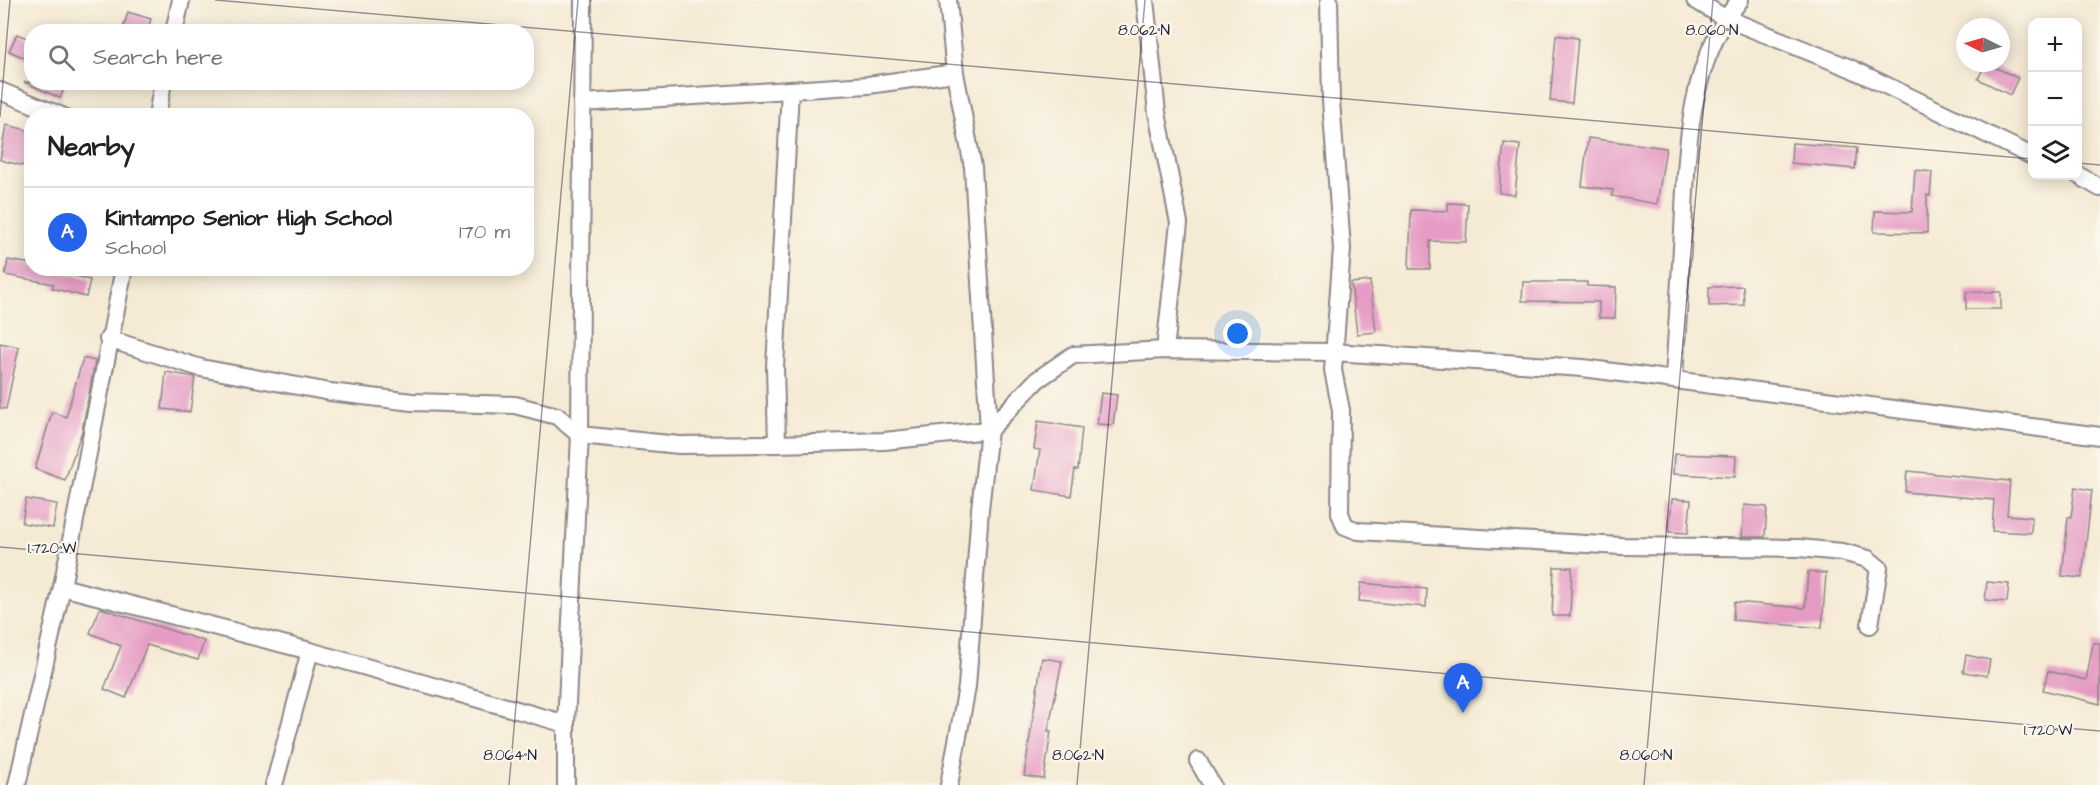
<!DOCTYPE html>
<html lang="en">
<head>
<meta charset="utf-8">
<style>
  :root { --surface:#fff; --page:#f6f6f6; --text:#202124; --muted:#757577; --line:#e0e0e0; --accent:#2563eb }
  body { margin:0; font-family:"Architects Daughter",sans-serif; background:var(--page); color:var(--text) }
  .controls { position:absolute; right:18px; top:18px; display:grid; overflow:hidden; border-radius:12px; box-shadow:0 3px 15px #0003 }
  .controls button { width:54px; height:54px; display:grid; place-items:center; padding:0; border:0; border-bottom:2px solid var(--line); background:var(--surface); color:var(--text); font:30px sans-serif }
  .compass { position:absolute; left:1956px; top:18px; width:54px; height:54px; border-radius:50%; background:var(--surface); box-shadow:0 3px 15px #0003; rotate:275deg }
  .you { position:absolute; left:1238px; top:334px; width:21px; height:21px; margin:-15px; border:4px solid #fff; border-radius:50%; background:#1a73e8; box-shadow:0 0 0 9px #1a73e833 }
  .badge { display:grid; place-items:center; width:39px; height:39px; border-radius:50%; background:var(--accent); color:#fff; font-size:20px; font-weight:700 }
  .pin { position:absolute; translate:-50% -50px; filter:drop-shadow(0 2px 3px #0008) }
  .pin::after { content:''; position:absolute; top:32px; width:21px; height:18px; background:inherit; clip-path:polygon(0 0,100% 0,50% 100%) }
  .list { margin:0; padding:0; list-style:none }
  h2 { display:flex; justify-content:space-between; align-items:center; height:78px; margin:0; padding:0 24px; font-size:26px }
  h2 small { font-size:20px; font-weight:400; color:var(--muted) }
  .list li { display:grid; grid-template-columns:39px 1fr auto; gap:18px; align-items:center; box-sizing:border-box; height:90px; padding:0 24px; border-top:2px solid var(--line) }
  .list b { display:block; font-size:22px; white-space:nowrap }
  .list p { margin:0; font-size:20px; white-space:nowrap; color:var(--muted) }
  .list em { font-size:20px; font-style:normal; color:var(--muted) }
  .icon { flex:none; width:33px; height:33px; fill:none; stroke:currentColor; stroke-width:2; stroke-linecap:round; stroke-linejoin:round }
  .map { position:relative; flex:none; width:2100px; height:785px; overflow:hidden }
  .search { position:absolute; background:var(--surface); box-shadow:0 3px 15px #0003; left:24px; top:24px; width:510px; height:66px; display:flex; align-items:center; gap:15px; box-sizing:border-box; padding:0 21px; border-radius:24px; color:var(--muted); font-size:22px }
  .panel { position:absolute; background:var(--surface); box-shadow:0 3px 15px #0003; left:24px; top:108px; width:510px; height:168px; border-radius:24px }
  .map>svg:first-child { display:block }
</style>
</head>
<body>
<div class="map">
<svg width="2100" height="785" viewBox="0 0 2100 785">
  <rect width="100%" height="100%" fill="#fbf7ec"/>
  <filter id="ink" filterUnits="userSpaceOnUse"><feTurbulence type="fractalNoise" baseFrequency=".0167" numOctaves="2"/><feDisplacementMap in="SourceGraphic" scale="12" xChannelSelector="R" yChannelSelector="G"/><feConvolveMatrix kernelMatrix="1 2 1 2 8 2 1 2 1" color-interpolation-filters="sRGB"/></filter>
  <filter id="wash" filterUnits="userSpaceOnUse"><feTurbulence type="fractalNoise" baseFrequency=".008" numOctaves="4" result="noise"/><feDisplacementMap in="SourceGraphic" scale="24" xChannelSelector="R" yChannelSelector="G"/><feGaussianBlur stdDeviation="1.35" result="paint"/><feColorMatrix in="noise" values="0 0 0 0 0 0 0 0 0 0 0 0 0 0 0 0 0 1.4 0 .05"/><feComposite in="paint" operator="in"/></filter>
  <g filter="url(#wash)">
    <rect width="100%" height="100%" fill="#f5ead4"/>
    <g id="blocks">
      <g fill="#e59bc4">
        <path d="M128,12L151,19L147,32H122Z"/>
        <path d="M17,34L32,40V61L9,51Z"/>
        <path d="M1556,35L1578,38L1572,103L1550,101Z"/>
        <path d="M1986,63L2018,78L2010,95L1978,79Z"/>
        <path d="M24,82H67L60,98Z"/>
        <path d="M6,125L32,131V168L0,160Z"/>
        <path d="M1588,138L1666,148L1657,204L1612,196L1613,190L1582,186Z"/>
        <path d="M1504,143L1520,145L1515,195L1499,193Z"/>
        <path d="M1792,143L1857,148L1855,169L1791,163Z"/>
        <path d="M1915,170L1932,172L1930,196L1927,195V233L1874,232L1875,211L1912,212Z"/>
        <path d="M1448,203L1468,204L1466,242L1430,241V269H1409L1411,210L1448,211Z"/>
        <path d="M8,260L32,264V268H47L90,280L86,297L52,288L54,284L5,275Z"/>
        <path d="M1370,281L1376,332L1357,334L1351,283Z"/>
        <path d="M1523,282H1587V286L1616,287L1615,318H1599V302L1522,301Z"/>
        <path d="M1743,286L1744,305L1709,306V287Z"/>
        <rect x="1966" y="292" width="35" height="17"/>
        <path d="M0,343L19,347L6,409L0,408Z"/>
        <path d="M83,358L95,361L82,431L65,480L35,469L52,412L66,417Z"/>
        <path d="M166,372L195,377L190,412L162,409Z"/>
        <path d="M1101,393L1117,395L1113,425L1097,424Z"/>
        <path d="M1038,421L1082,428L1078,470L1075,469L1071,496L1034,490L1040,450L1034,449Z"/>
        <path d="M1674,454L1736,456L1735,477L1673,474Z"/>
        <path d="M1907,471L2010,481L2007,515L2032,517L2031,533L1992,531L1994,500L1905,492Z"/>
        <path d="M2075,487L2092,490L2082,578L2062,576L2068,517H2071Z"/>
        <path d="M26,499L57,504L53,528L22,523Z"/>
        <path d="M1672,499L1691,500L1688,533L1669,532Z"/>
        <path d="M1744,505L1767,507L1765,537H1742Z"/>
        <path d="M1554,567H1572L1570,616H1552Z"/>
        <path d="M1808,572L1826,573L1822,628L1733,620L1734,602L1805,608Z"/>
        <path d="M1987,582L2009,584L2007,602L1985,600Z"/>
        <path d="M1361,583L1427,589L1426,607L1359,601Z"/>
        <path d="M100,608L204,641L198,660L147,645L126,698L104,689L121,646L90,633Z"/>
        <path d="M2093,643H2100V704L2043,690L2048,671L2086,680Z"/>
        <path d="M1966,655L1990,660L1987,676L1963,672Z"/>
        <path d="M1042,658L1062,661L1048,731H1051L1044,779L1024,776Z"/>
      </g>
    </g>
  </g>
  <g filter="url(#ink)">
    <use href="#blocks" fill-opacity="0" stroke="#8c8688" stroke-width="1.5"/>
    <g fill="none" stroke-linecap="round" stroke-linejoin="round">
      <defs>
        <g id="minor">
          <path d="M948,0L955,73L973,167L989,430"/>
          <path d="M1145,0L1157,113L1179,223L1165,350"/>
          <path d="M1329,0L1331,100L1342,249L1333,370L1341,410L1340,513L1345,526L1358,531L1621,546L1799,548L1842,552L1868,559L1879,568L1870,625"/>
          <path d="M1695,0L1725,18L1850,68L2032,156"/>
          <path d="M174,32L181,0"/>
          <path d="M0,91L62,116"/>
          <path d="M582,103L790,90"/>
          <path d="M157,116L163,82"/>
          <path d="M2078,175L2100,188"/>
          <path d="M108,339L201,368L330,392L412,402L515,405L557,416L580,435L679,445L777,444L884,441L989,430L980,509L967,687L949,785"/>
          <path d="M1674,378C1677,329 1680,280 1683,231C1687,152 1687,64 1740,0"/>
          <path d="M989,430L1037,380L1073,355L1165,350L1333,352L1583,368L2100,436"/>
          <path d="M777,444L775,367L790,90L868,85L955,73"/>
          <path d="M62,587L310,651L566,724"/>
          <path d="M1198,761L1212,785"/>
          <path d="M17,785L62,587L124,268"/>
          <path d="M274,785L310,651"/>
          <path d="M566,785V724L580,435L583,0"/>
        </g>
      </defs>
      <use href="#minor" stroke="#8c8688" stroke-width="20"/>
      <use href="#minor" stroke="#fff" stroke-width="16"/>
    </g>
  </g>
  <path fill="none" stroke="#22223b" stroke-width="1.5" stroke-opacity="0.45" d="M215,0L2032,159M0,117L10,0M2078,163L2100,165M0,547L2100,731M509,785L578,0M1077,785L1145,0M1644,785L1713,0"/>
  <g font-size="15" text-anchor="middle" fill="#22223b" stroke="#fbf7ec" stroke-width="4.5" stroke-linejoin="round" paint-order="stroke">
    <text x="1144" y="35">8.062°N</text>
    <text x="1712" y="35">8.060°N</text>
    <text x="52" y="553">1.720°W</text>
    <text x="2048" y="735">1.720°W</text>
    <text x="510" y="760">8.064°N</text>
    <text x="1078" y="760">8.062°N</text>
    <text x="1646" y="760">8.060°N</text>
  </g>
</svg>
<div class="controls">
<button>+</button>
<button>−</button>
<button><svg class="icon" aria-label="layers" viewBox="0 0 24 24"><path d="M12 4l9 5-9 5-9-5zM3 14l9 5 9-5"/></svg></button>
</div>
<svg class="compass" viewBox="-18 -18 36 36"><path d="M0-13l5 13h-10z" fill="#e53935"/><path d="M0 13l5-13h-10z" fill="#757577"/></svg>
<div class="you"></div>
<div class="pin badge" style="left:1463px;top:713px">A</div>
<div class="search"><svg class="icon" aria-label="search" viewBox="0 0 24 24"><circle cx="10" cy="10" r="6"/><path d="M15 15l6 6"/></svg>Search here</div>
<section class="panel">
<h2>Nearby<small></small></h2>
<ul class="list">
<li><span class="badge">A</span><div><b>Kintampo Senior High School</b><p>School</p></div><em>170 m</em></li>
</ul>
</section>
</div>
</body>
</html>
